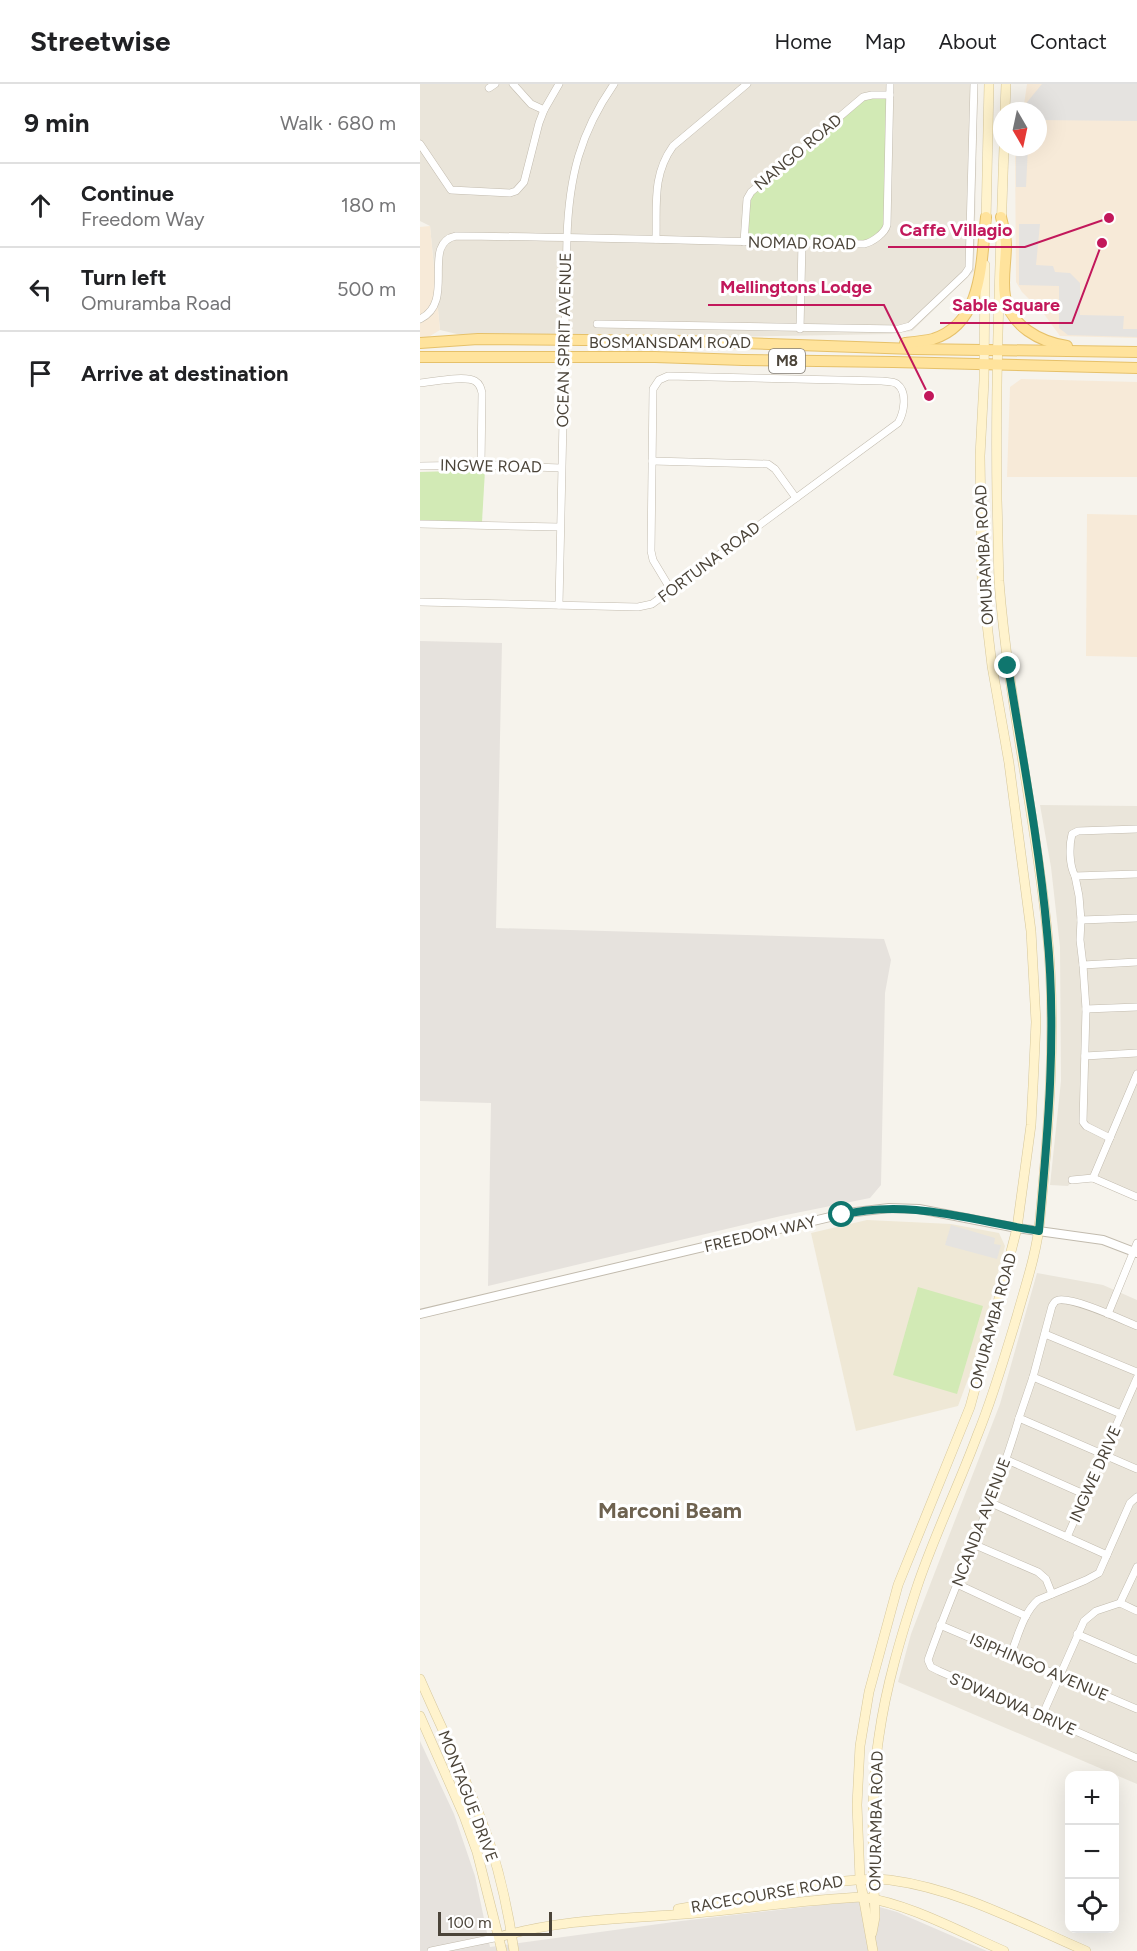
<!DOCTYPE html>
<html lang="en">
<head>
<meta charset="utf-8">
<style>
  :root { --surface:#fff; --page:#f6f6f6; --text:#202124; --muted:#757577; --line:#e0e0e0 }
  body { margin:0; font-family:Figtree,sans-serif; background:var(--page); color:var(--text) }
  .controls { position:absolute; right:18px; bottom:18px; display:grid; overflow:hidden; border-radius:12px; box-shadow:0 6px 24px #0002 }
  .controls button { width:54px; height:54px; display:grid; place-items:center; padding:0; border:0; border-bottom:2px solid var(--line); background:var(--surface); color:var(--text); font:30px sans-serif }
  .compass { position:absolute; left:573px; top:18px; width:54px; height:54px; border-radius:50%; background:var(--surface); box-shadow:0 6px 24px #0002; rotate:171deg }
  .scale { position:absolute; left:18px; bottom:15px; width:114px; box-sizing:border-box; padding-left:6px; border:3px solid #4b4439; border-top:0; font-size:16px; line-height:21px; white-space:nowrap; color:#4b4439; -webkit-text-stroke:4px #fff; paint-order:stroke }
  .stop { position:absolute; width:18px; height:18px; margin:-14px; border:4px solid #0f766e; border-radius:50%; background:#fff }
  .stop.end { background:#0f766e; border-color:#fff; box-shadow:0 2px 6px #0008 }
  .list { margin:0; padding:0; list-style:none }
  h2 { display:flex; justify-content:space-between; align-items:center; height:78px; margin:0; padding:0 24px; font-size:26px }
  h2 small { font-size:20px; font-weight:400; color:var(--muted) }
  .list li { display:grid; grid-template-columns:39px 1fr auto; gap:18px; align-items:center; box-sizing:border-box; height:84px; padding:0 24px; border-top:2px solid var(--line) }
  .list b { display:block; font-size:22px; white-space:nowrap }
  .list p { margin:0; font-size:20px; white-space:nowrap; color:var(--muted) }
  .list em { font-size:20px; font-style:normal; color:var(--muted) }
  .icon { flex:none; width:33px; height:33px; fill:none; stroke:currentColor; stroke-width:2; stroke-linecap:round; stroke-linejoin:round }
  .map { position:relative; flex:none; width:717px; height:1867px; overflow:hidden }
  header { display:flex; align-items:center; gap:36px; box-sizing:border-box; height:84px; padding:0 30px; background:var(--surface); border-bottom:2px solid var(--line) }
  header strong { font-size:28px }
  nav { display:flex; gap:33px; margin-inline-start:auto; font-size:21px }
  main { display:flex }
  aside { flex:1; background:var(--surface) }
  .map>svg:first-child { display:block }
</style>
</head>
<body>
<header>
<strong>Streetwise</strong>
<nav><a>Home</a><a>Map</a><a>About</a><a>Contact</a></nav>
</header>
<main>
<aside>
<h2>9 min<small>Walk · 680 m</small></h2>
<ul class="list">
<li><svg class="icon" aria-label="ahead" viewBox="0 0 24 24"><path d="M12 20V5M6 11l6-6 6 6"/></svg><div><b>Continue</b><p>Freedom Way</p></div><em>180 m</em></li>
<li><svg class="icon" aria-label="left" viewBox="0 0 24 24"><path d="M17 20v-9H6M10 6l-5 5 5 5"/></svg><div><b>Turn left</b><p>Omuramba Road</p></div><em>500 m</em></li>
<li><svg class="icon" aria-label="arrive" viewBox="0 0 24 24"><path d="M6 21V4h12l-3 4 3 4H6"/></svg><div><b>Arrive at destination</b></div></li>
</ul>
</aside>
<div class="map">
<svg width="717" height="1867" viewBox="0 0 717 1867">
  <rect width="100%" height="100%" fill="#f6f3ec"/>
  <g fill="#eae5da">
    <path d="M0,0H558L554,187L492,247L471,250L145,256L58,255L20,246L10,142L0,137Z"/>
    <path d="M620,721L717,722V1113L673,1094L652,1096L648,1102L630,1101L641,997L640,863L631,783Z"/>
    <path d="M617,1189L683,1201L717,1216V1700L478,1598L491,1550L580,1320Z"/>
  </g>
  <g fill="#f7ead8">
    <path d="M607,0H717V254L640,252L624,230L602,208L596,198L595,63H618V27H603Z"/>
    <path d="M10,142L20,246L0,258V143Z"/>
    <path d="M601,295L717,298V393H587L590,303Z"/>
    <path d="M667,430L717,431V573L666,572Z"/>
  </g>
  <g fill="#e6e2dd">
    <path d="M0,557L82,559L76,844L464,855L471,876L465,909L461,1101L450,1114L361,1132L68,1202L71,1019L0,1017Z"/>
    <path d="M0,1657L34,1730L55,1792L70,1863L261,1837L438,1817L477,1828L567,1867H0Z"/>
  </g>
  <path fill="#efe8d6" d="M447,1136L531,1140L579,1149L585,1162L554,1279L538,1322L436,1347L391,1149Z"/>
  <g fill="#d2eab5">
    <path d="M470,11L466,141L450,158H324L325,116L443,13Z"/>
    <path d="M65,386L62,438L0,436V388Z"/>
    <path d="M498,1203L563,1222L537,1310L473,1291Z"/>
  </g>
  <g fill="#e5e3e0">
    <path d="M622,0H717V37L618,36V27H604V22Z"/>
    <path d="M596,63H608L606,103H596Z"/>
    <path d="M599,140H620L616,181L633,182L635,188L650,189L660,199V231L704,232L703,245H717V253L648,251L639,244V202L599,201Z"/>
    <path d="M531,1141L575,1154L574,1160L581,1161L577,1175L525,1161Z"/>
  </g>
  <g fill="none" stroke-linecap="round" stroke-linejoin="round">
    <defs>
      <g id="minor">
        <path d="M93,0L111,20L124,26"/>
        <path d="M69,4L75,0"/>
        <path d="M0,60L31,106L90,109L96,107L104,98L119,39L124,26L139,0"/>
        <path d="M236,155C237,121 232,91 253,62L327,0"/>
        <path d="M324,158L327,115L331,108L443,13L452,11H470"/>
        <path d="M0,235C37,218 0,159 36,152C172,153 308,158 444,160C453,158 465,149 467,141L470,0"/>
        <path d="M177,240L479,245L490,242L545,190L549,184L554,0"/>
        <path d="M380,245L382,159"/>
        <path d="M0,299C12,298 45,291 55,297C60,300 61,304 62,309L61,381"/>
        <path d="M232,377L348,380L355,385L376,414"/>
        <path d="M0,382L61,381L141,384"/>
        <path d="M0,440L140,443"/>
        <path d="M0,518L218,523L232,520L478,339C484,329 488,308 477,300C473,297 467,298 462,297L248,292L239,296L233,305L231,467L233,476L251,506"/>
        <path d="M139,521L147,153C149,93 160,49 194,0"/>
        <path d="M717,745L658,747L652,750C649,762 649,781 655,792L717,790"/>
        <path d="M655,792L659,812L661,836L717,834"/>
        <path d="M661,836L660,856L663,881L717,878"/>
        <path d="M663,881L666,925L663,1038L666,1042L690,1054"/>
        <path d="M666,925L717,923"/>
        <path d="M665,972L717,969"/>
        <path d="M673,1094L717,990"/>
        <path d="M652,1096L673,1094L717,1113"/>
        <path d="M688,1230L717,1159"/>
        <path d="M625,1250L717,1288"/>
        <path d="M613,1293L632,1222C635,1218 634,1217 639,1216C656,1214 700,1235 717,1242"/>
        <path d="M701,1330L613,1293L599,1334L717,1385"/>
        <path d="M599,1334C575,1417 536,1495 508,1576L511,1583L519,1587L717,1674"/>
        <path d="M585,1375L666,1411"/>
        <path d="M569,1418L687,1471"/>
        <path d="M647,1453L717,1294"/>
        <path d="M553,1460L618,1488L626,1495L632,1510"/>
        <path d="M537,1500L606,1532"/>
        <path d="M700,1519L717,1527"/>
        <path d="M520,1541L717,1625"/>
        <path d="M657,1550L717,1576"/>
        <path d="M590,1572C598,1553 603,1529 618,1516L666,1496L679,1489L710,1419L717,1413"/>
        <path d="M622,1632L664,1537L676,1527L700,1519L717,1483"/>
        <path d="M11,1867L79,1853"/>
      </g>
      <path id="tertiary" d="M0,1230L427,1129L469,1124L499,1125L597,1144L683,1156L717,1169"/>
      <g id="secondary">
        <path d="M585,27L586,0"/>
        <path d="M566,138L569,0"/>
        <path d="M0,1595C24,1650 51,1704 70,1760C81,1794 89,1831 94,1867"/>
        <path d="M0,1632L44,1732L57,1768L82,1867"/>
        <path d="M258,1825L415,1798C434,1796 452,1794 470,1796C539,1805 603,1840 666,1867"/>
        <path d="M452,1849L455,1833C453,1773 450,1711 459,1652C466,1602 481,1552 497,1503C514,1452 538,1403 557,1352C573,1313 585,1272 597,1232C606,1200 617,1168 620,1135C629,1040 637,942 627,846C615,729 588,614 579,497C578,470 578,443 577,416C575,298 580,181 584,63"/>
        <path d="M79,1853C142,1835 200,1835 265,1830C324,1825 383,1816 442,1813C490,1820 540,1848 584,1867"/>
        <path d="M453,1867L440,1795L437,1721L440,1662L449,1608L478,1501L550,1323L567,1261L597,1144L611,1041L613,1002L616,938L611,847L589,679L572,582L562,498L560,372L564,297L565,181"/>
      </g>
      <g id="primary">
        <path d="M581,133C583,142 586,151 586,161C586,178 582,196 585,212C590,242 620,258 647,262"/>
        <path d="M0,259L58,255L265,257L494,265L717,268"/>
        <path d="M485,259C494,258 504,257 513,255C564,239 561,176 566,133"/>
        <path d="M0,273H235L323,276L473,278L717,284"/>
      </g>
    </defs>
    <use href="#minor" stroke="#c2bbae" stroke-width="8"/>
    <use href="#tertiary" stroke="#c2bbae" stroke-width="10"/>
    <use href="#secondary" stroke="#d6c79b" stroke-width="10"/>
    <use href="#primary" stroke="#e6c16a" stroke-width="12"/>
    <use href="#minor" stroke="#fff" stroke-width="7"/>
    <use href="#tertiary" stroke="#fff" stroke-width="8"/>
    <use href="#secondary" stroke="#fff3cd" stroke-width="9"/>
    <use href="#primary" stroke="#ffe39c" stroke-width="10"/>
  </g>
  <g fill="none" stroke-linecap="round" stroke-linejoin="round">
    <path stroke="#0f766e" stroke-width="8" d="M422,1131C488,1114 553,1137 619,1147C628,1048 637,947 627,848C619,759 602,670 588,582"/>
  </g>
  <g text-anchor="middle" dominant-baseline="central" stroke-width="6" stroke-linejoin="round" paint-order="stroke">
    <rect fill="#fff" stroke="#817c74" stroke-width="1.5" x="349" y="265" width="36" height="24" rx="4.5"/>
    <g font-size="15" font-weight="bold" fill="#4b4439">
      <text x="367" y="277">M8</text>
    </g>
    <g font-size="16" fill="#4b4439" stroke="#fff">
      <text transform="translate(378 68) rotate(-40)">NANGO ROAD</text>
      <text transform="translate(382 159) rotate(1)">NOMAD ROAD</text>
      <text transform="translate(144 256) rotate(-89)">OCEAN SPIRIT AVENUE</text>
      <text x="250" y="258">BOSMANSDAM ROAD</text>
      <text transform="translate(71 382) rotate(1)">INGWE ROAD</text>
      <text transform="translate(564 471) rotate(-93)">OMURAMBA ROAD</text>
      <text transform="translate(289 478) rotate(-37)">FORTUNA ROAD</text>
      <text transform="translate(340 1150) rotate(-13)">FREEDOM WAY</text>
      <text transform="translate(573 1237) rotate(-75)">OMURAMBA ROAD</text>
      <text transform="translate(675 1390) rotate(-66)">INGWE DRIVE</text>
      <text transform="translate(561 1438) rotate(-69)">NCANDA AVENUE</text>
      <text transform="translate(619 1583) rotate(23)">ISIPHINGO AVENUE</text>
      <text transform="translate(593 1620) rotate(23)">S'DWADWA DRIVE</text>
      <text transform="translate(48 1712) rotate(69)">MONTAGUE DRIVE</text>
      <text transform="translate(456 1737) rotate(-89)">OMURAMBA ROAD</text>
      <text transform="translate(347 1810) rotate(-10)">RACECOURSE ROAD</text>
    </g>
    <g font-size="22" font-weight="bold" fill="#6e6250" stroke="#fff">
      <text x="250" y="1426">Marconi Beam</text>
    </g>
  </g>
  <path fill="none" stroke="#c2185b" stroke-width="2" d="M689 134L605 163H468M509 312L464 221H288M682 159L652 239H520"/>
  <g fill="#c2185b" stroke="#fff" stroke-width="2">
    <circle cx="689" cy="134" r="6"/>
    <circle cx="509" cy="312" r="6"/>
    <circle cx="682" cy="159" r="6"/>
  </g>
  <g font-size="18" text-anchor="middle" font-weight="bold" fill="#c2185b" stroke="#fff" stroke-width="6" stroke-linejoin="round" paint-order="stroke">
    <text x="536" y="152">Caffe Villagio</text>
    <text x="376" y="209">Mellingtons Lodge</text>
    <text x="586" y="227">Sable Square</text>
  </g>
</svg>
<div class="controls">
<button>+</button>
<button>−</button>
<button><svg class="icon" aria-label="locate" viewBox="0 0 24 24"><circle cx="12" cy="12" r="6"/><path d="M12 2v4M12 18v4M2 12h4M18 12h4"/></svg></button>
</div>
<svg class="compass" viewBox="-18 -18 36 36"><path d="M0-13l5 13h-10z" fill="#e53935"/><path d="M0 13l5-13h-10z" fill="#757577"/></svg>
<div class="scale">100 m</div>
<div class="stop" style="left:422px;top:1131px"></div>
<div class="stop end" style="left:588px;top:582px"></div>
</div>
</main>
</body>
</html>
